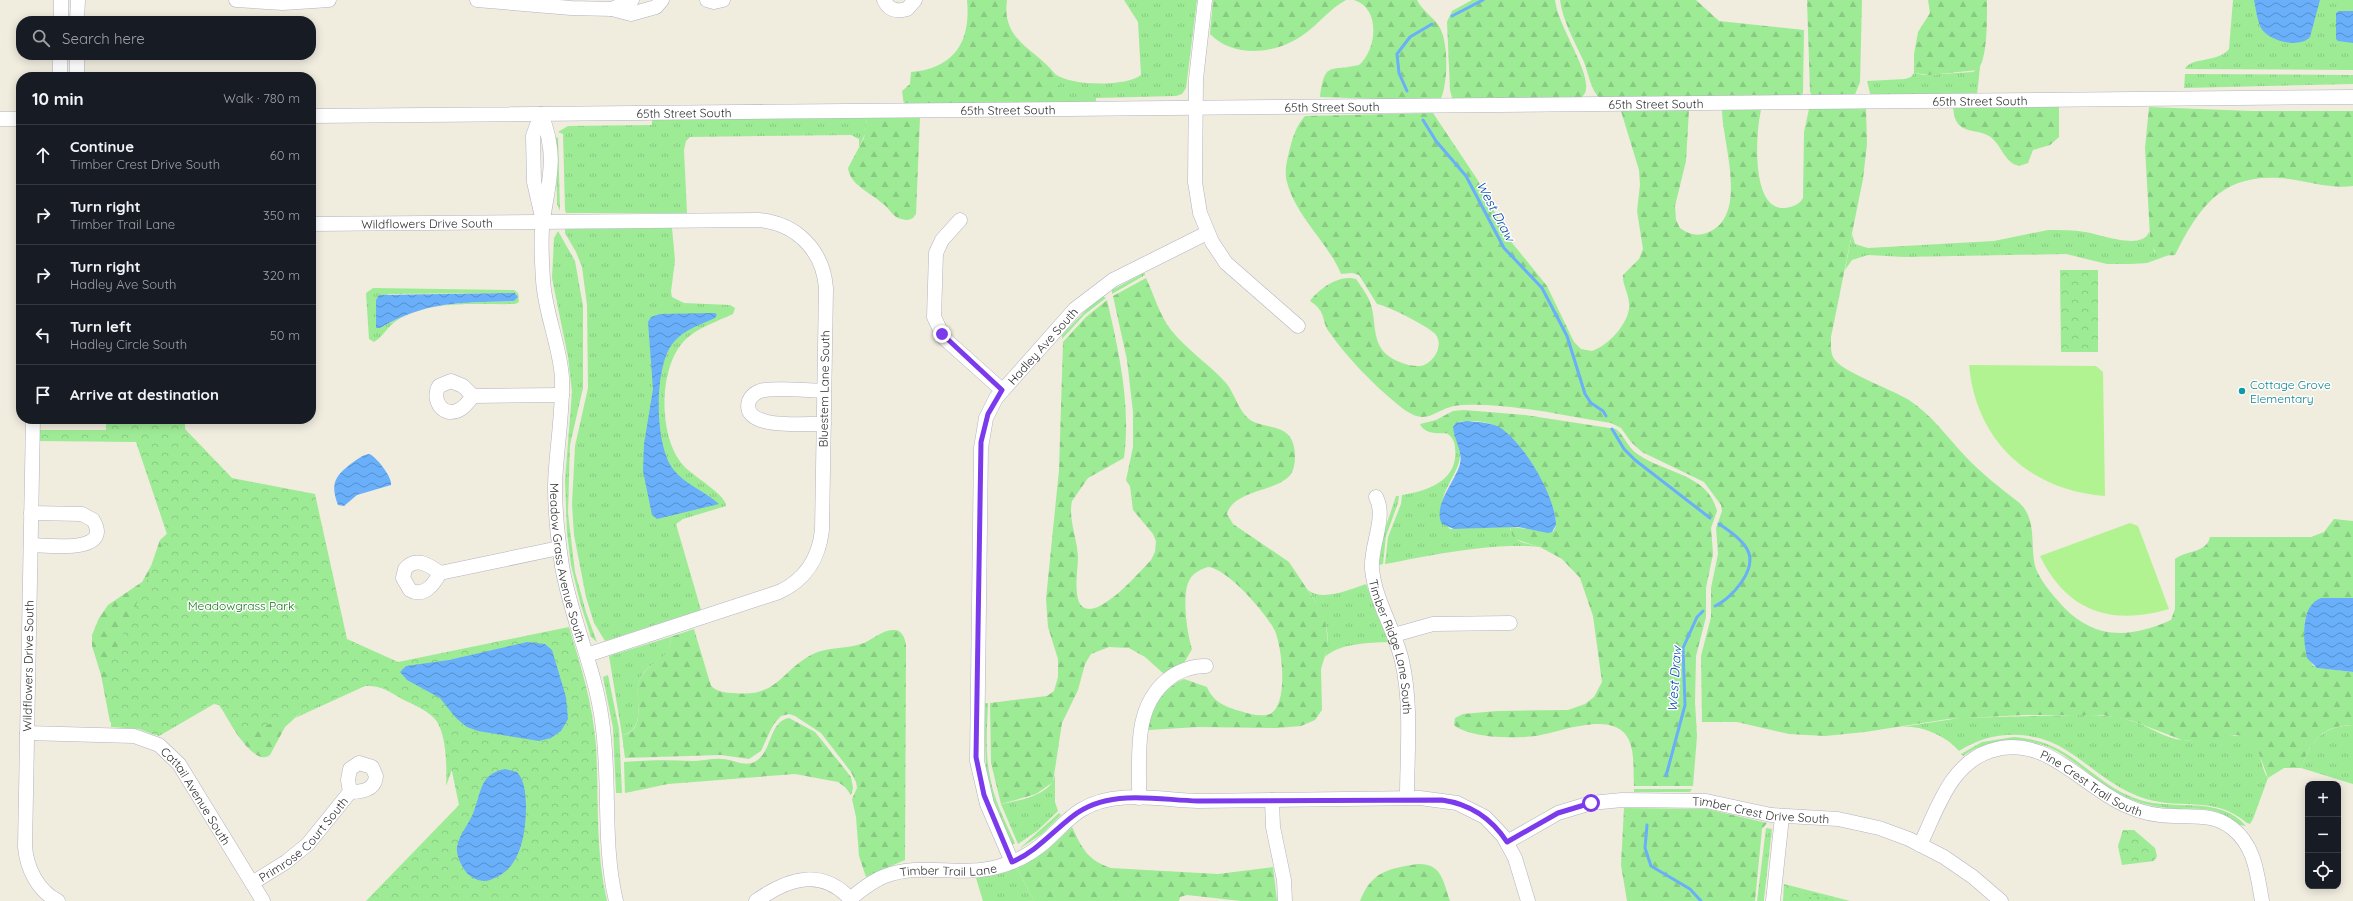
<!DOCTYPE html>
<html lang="en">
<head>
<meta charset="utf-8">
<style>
  :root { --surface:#171b24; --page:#242831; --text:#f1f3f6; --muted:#9ea1a6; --line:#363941 }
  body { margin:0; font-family:Quicksand,sans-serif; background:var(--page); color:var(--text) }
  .controls { position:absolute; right:12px; bottom:12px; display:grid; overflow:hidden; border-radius:8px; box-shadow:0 2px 10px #0003 }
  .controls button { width:36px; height:36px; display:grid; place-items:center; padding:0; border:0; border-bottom:1px solid var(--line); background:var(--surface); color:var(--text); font:20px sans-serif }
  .stop { position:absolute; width:12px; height:12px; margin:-9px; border:3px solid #7c3aed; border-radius:50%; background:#fff }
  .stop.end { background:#7c3aed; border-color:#fff; box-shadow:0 1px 4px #0008 }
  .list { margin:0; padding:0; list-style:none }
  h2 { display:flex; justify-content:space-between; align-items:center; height:52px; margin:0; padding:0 16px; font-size:17px }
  h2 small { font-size:13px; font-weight:400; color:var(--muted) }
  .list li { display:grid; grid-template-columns:26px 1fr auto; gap:12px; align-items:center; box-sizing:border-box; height:60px; padding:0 16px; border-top:1px solid var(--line) }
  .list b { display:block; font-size:15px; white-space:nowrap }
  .list p { margin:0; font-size:13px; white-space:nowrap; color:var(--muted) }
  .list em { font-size:13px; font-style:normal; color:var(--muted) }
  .icon { flex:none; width:22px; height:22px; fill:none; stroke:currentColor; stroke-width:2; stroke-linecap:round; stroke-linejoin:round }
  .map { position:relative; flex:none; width:2353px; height:901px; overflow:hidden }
  .search { position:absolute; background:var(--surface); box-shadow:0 2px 10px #0003; left:16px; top:16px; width:300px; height:44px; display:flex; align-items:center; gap:10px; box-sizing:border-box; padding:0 14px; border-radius:16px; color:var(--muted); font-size:15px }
  .panel { position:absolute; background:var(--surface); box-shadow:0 2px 10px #0003; left:16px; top:72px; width:300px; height:352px; border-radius:16px }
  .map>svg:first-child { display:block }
</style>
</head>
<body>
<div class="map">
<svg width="2353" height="901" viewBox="0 0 2353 901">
  <defs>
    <pattern id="grass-tufts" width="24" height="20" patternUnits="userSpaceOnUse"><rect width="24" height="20" fill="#9eeb96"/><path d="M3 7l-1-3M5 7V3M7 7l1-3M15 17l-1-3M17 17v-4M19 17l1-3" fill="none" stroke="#88ca82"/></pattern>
    <pattern id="forest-firs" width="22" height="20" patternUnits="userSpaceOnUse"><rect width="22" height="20" fill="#9eeb96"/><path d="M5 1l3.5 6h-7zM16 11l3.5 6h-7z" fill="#88ca82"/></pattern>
    <pattern id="park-crowns" width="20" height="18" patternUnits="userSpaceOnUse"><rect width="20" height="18" fill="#9eeb96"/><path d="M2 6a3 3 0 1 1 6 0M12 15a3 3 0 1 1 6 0" fill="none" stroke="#88ca82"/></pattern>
    <pattern id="garden-dots" width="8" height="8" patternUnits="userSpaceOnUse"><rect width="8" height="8" fill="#9eeb96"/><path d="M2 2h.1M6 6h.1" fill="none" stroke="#88ca82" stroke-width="1.8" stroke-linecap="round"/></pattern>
    <pattern id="water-waves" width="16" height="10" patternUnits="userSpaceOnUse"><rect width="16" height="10" fill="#69affa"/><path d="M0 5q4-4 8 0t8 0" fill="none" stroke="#578fcb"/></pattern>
  </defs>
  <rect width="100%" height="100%" fill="#f0ecde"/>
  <g fill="url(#grass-tufts)" fill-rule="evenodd">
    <path d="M1124,0H1197L1186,88L1182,94L1176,96L1096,98V103L1060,104L1059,86L1055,74C1070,86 1126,87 1141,75L1138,22Z"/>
    <path d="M2233,0H2353V70L2185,69C2190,57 2218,63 2229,49Z"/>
    <path d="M1980,67L1977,95L1871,97L1867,81L1905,79L1911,77L1914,73L1924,75L1973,72Z"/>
    <path d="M2185,74L2353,75V84L2184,88Z"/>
    <path d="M867,118L865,134L859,147V139L851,135L690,137L686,141L684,150L687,213H566L565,210L563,134L558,132L568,126L652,125V119Z"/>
    <path d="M558,137L560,211L557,204L556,138Z"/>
    <path d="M672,228L675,260L671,292L672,297L684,303L730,305L735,308L733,314C718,321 697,328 685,340C658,367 658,437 683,465C692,476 726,494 726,506L683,519L676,524L701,610L605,641L594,623L586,597L574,535L572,504L575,446L588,388L587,305L582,267L576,252L565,233V229Z"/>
    <path d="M2048,230C2060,230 2073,230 2085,232C2100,234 2142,251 2149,232L2154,251L2169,255L2147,263L2131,264H2107L2066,254L1904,257L1868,255L1852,260L1845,270L1852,234L1855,244L1868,248L1994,241Z"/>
    <path d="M558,231L575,261L583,306V388L570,445L568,513L575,572L586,612L597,642L591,637L580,602L571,565L567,533L565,480L572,392L568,357L552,278L554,238Z"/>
    <path d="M1144,273L1145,275L1112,294V290Z"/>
    <path d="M373,288L514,290L518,293L519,302L515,304C477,305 429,299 396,321C388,326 383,337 374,342L369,339L366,293ZM515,293L517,294L514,301C462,303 427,300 380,328L388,294Z"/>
    <path d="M1102,296L1106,298L1084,315L1062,339V335L1087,309Z"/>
    <path d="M1446,433H1454C1466,459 1458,465 1447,488C1442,497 1441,508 1440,518L1450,529L1510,527C1511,543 1527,543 1540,547C1492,542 1432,555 1385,564L1388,537L1401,504L1402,495C1427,491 1459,481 1455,448C1455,442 1452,436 1446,433Z"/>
    <path d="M1396,496H1399L1398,503L1386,536L1383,564L1379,565L1382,538Z"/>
    <path d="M1366,584L1388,642C1370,643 1339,643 1325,657C1333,630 1322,611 1308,590C1322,602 1351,589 1366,584Z"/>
    <path d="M670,637C674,662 645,660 639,682C634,698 648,730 622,735L609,656Z"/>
    <path d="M608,675L619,729L622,793H616L613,728L603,677Z"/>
    <path d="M374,680L441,716L458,753L446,786C447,769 447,731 434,718C425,709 412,704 402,699C389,691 380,685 365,686L295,718L311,703Z"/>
    <path d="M217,699L225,714L219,705L214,704L159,736L147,731L156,730Z"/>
    <path d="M984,703H988C987,728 985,753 990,777C994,800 1005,821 1015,843L1012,845L993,799L986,774Z"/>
    <path d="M2075,715C2095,715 2115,715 2135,722C2150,727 2166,739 2183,740C2199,742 2238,732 2249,737C2262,744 2259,767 2268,778L2253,819L2250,824L2247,823C2214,795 2184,810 2146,799C2114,789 2093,767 2066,750C2033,729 1991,730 1959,751C1946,736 1922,725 1901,727L1960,718Z"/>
    <path d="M2353,725V784L2301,768C2312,739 2321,727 2353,725Z"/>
    <path d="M2014,737C2074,741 2090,784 2140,800C2174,811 2220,795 2246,826C2236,826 2225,813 2214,811C2202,808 2190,809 2178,809C2161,808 2143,805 2128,798C2104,787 2086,770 2065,756C2034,735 1993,735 1963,756L1961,754L1982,742Z"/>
    <path d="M1055,774V802L1058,811L1037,831L1018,844L1001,804C1018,801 1053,795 1055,774Z"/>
    <path d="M1634,789H1692L1690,792H1634Z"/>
    <path d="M1059,813L1061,815L1042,834L1019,849Z"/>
    <path d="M1766,828L1772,829L1764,899V901H1757Z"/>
    <path d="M1017,868L1034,901H983L976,878L1000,874Z"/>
  </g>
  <g fill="url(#forest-firs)">
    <path d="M967,0H1007C1001,41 1036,49 1055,74C1060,81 1061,95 1060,104L904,105L902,91L910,84L911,72C955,68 971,41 967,0Z"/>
    <path d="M1213,0H1346C1329,9 1319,24 1303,35C1276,54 1235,59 1210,34Z"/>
    <path d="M1354,0H1417C1423,12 1435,18 1440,28C1449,45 1448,85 1440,101L1320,97C1325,60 1330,72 1359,65C1377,50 1381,8 1354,0Z"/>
    <path d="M1472,0H1555C1558,26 1589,69 1586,89C1586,93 1583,96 1580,99L1453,101L1450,90L1447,22L1452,11Z"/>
    <path d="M1560,0H1696L1719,21L1804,30L1803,93L1800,97L1600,99C1590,88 1589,75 1584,62C1575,42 1563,22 1560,0Z"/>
    <path d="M1807,0H1862L1860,82L1854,97H1813L1810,92Z"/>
    <path d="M1928,0H1987C1987,17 1988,57 1978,70L1929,75L1914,73V54L1918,32L1930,13Z"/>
    <path d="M2059,107V137L2050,145L2033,150L2028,163L2019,166C2003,162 2002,144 1989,136C1980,130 1968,133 1959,125C1955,121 1954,114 1953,108Z"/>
    <path d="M2149,107L2251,111H2353V186C2332,189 2310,182 2289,179C2225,171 2201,203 2175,255C2159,256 2151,253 2150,236L2145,148Z"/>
    <path d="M1809,109H1866L1867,144L1863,179L1831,337C1831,345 1830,354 1835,360C1843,372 1893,390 1909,400C1932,415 1947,437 1965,456C1981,473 1999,487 2017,501C2039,518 2029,548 2036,569C2041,581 2050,592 2059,602C2091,639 2127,640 2171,620L2175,609V559C2186,550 2206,554 2210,537H2311L2324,532L2334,519L2353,521V598L2319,599C2316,604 2310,608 2307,614C2301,626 2307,654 2313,666L2319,668L2353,672V725C2321,726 2312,740 2301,768H2284L2268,778L2255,743L2248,737L2236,735L2206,740H2182L2133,721L2102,715H2024L1948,719L1865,732L1825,736L1789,734L1737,722H1702L1701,656L1711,617V588L1718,554L1716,528L1722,511L1721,505L1704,482L1642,452L1631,442L1621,428L1611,423C1563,416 1513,403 1463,405C1432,406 1430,432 1397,404C1373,384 1348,359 1330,333C1320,320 1328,313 1310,301C1319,289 1339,274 1356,279C1361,286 1369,297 1371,305C1376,320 1372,341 1386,354C1394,361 1410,367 1420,366C1433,364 1444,346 1436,335C1430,327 1388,306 1377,304L1359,275L1352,273L1341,274C1328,242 1296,217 1287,182C1284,173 1287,160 1289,152C1292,139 1296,126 1305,116L1433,113L1477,179L1509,239L1547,286L1574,342L1581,349L1592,351C1609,346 1632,320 1629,302C1628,293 1622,283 1623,275L1639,259L1643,249L1637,211L1640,185L1639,170L1621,111L1689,110L1686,161L1675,206L1676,220L1680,228C1690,235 1698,237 1709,232C1749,215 1722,141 1722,110H1761C1756,131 1750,211 1785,208C1792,207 1799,205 1803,198L1804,132Z"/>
    <path d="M920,117L916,214L913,218C908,221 904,220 898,218C892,215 888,207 882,203C871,193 850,185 848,168L864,138L867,118Z"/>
    <path d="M1146,278C1154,295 1160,316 1171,330C1187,350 1209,364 1226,383C1235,394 1238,410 1249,419C1260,428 1281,424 1290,437C1296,446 1296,460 1293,470C1284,493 1235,487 1227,514L1233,524L1289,562L1321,610L1326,624L1328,646L1321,669L1322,710L1315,720L1301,726L1277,728L1198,727L1148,730C1151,708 1163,688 1184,679L1207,687C1213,702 1226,707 1240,711C1249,714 1261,717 1270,714C1289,705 1282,647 1275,631C1267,614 1227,568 1208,567C1202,569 1194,572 1190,579C1181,593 1187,634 1192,649L1184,663L1164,674L1145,657L1129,648L1109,647L1091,654L1085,664L1078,690L1062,723L1053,782L1036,794L1001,804L991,763L990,703L1047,696L1054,691L1058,677V659L1048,627L1046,599L1059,470L1063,342L1086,317L1107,300C1119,352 1131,405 1124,458L1088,478L1072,501C1068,518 1077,538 1078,556C1078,569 1074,589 1079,602C1092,629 1142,569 1151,560L1155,552L1156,541L1153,534L1133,510L1130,486L1126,480L1133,447V412L1127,360L1113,296Z"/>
    <path d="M1464,410L1525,415L1616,429C1624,435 1627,446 1636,453C1662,473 1708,473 1717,511L1711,528L1713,554L1706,588V617L1696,656L1695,702L1697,736L1693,786H1634C1633,772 1635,754 1629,740C1615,708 1558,733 1535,736C1515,739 1469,738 1454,725L1455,718L1463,714L1497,711L1568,710L1585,704L1594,697L1602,682L1593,616L1580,578L1562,559L1540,547L1515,539L1512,535L1510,527C1517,527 1550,533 1552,532C1568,522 1530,461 1522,450C1517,442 1506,432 1498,427C1488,421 1469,420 1459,422L1454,426V433C1443,433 1425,436 1420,424L1436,420L1453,411Z"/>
    <path d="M170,531L133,723L110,722L101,675L92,646V635L99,618L108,605L142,582L151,566L160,540Z"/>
    <path d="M694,629L711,686C718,692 725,693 734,693C778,698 781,670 813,654C827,647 846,649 861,644C871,641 883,629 894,630C902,630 905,638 906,645L905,860L866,877L859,856L856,817L852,799L857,788L856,782L851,772L821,733L795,716L789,714L781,716L773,725L761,751L749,759L721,755L625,758L622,735C648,731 634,698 639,682C645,661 674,660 670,637Z"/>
    <path d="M217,699L311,703L285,727L270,755C252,769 223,711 217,699Z"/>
    <path d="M789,718L815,732L824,743L851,777L853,788L851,795L845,787L838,782L795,774L668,784L625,793L624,762C648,760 671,760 694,761C704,761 713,758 722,759C732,759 741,766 752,763C773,756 767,722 789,718Z"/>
    <path d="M1624,808L1707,809L1767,823L1762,829L1755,901H1627L1621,865Z"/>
    <path d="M1072,827C1082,848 1087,860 1111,868L1218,874L1273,867L1277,901H1241L1187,895L1180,897L1179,901H1034L1017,868L1047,850Z"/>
    <path d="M1417,864C1442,863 1443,881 1450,901H1360C1372,871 1388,869 1417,864Z"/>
  </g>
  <g fill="url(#park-crowns)">
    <path d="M2060,270H2098V352H2061Z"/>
    <path d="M106,419H185V429L232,478L315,494L347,639L398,662L569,627C581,666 593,705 596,746C599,798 595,850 607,901H366L459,805L441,719L374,682L240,736L219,699L155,735L139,729L111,727V662L167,534L136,442L40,441V430H106Z"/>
    <path d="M2123,830H2134L2155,848L2157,856L2154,861L2122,865L2118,846Z"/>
    <path d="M1784,884L1850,901H1783Z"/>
  </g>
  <path fill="url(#garden-dots)" d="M1807,894L1840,901H1804L1803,896Z"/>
  <g fill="#b1f391">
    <path d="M1969,365L2096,366L2103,372L2105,496C2029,490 1976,441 1969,365Z"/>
    <path d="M2130,523L2138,526L2169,609C2112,626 2067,612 2040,556Z"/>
  </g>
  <g fill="url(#water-waves)">
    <path d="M2254,0H2320L2310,37C2299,49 2269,41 2261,28C2257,20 2256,9 2254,0Z"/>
    <path d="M2339,11H2353V43L2338,41L2336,39V13Z"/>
    <path d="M515,293L518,297L514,301C462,303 427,300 380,328H376V300L379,295Z"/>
    <path d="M714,313L717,314L715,318C700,325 683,330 673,343C654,366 654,444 673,469C684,484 705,491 719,504L657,519L652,515L643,471L644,444L653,389L648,322L651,317L660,314Z"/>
    <path d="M1466,421C1476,422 1489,422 1499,427C1523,441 1556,497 1556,525L1552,532L1548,533L1518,527L1454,529L1442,524C1432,506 1456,480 1460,464C1463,451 1454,440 1453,427L1456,423Z"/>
    <path d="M369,454C376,456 393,478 391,485L357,495L344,506L338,505C330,483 335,476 352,463C358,459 362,455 369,454Z"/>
    <path d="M2321,598H2353V672L2317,668L2307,658C2303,641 2300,605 2321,598Z"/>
    <path d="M527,642L545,644L552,650L566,697L568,719L561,731L551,738L539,741L478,731L467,727L456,718L440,698L407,680L400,672L406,666L449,660Z"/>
    <path d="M505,769L517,772C525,781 525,792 526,804C526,832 522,870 490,880C482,883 472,879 466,872C461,865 456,855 457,847C459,834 470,823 474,811C482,790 480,774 505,769Z"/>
  </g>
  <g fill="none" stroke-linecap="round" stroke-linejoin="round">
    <g stroke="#69affa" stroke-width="3">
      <path d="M1452,16L1483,0"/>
      <path d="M1407,91L1399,73L1397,54L1410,37L1432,24"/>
      <path d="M1423,120L1436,141L1466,176L1504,248L1542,288L1567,336L1585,394L1591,403L1603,411L1606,416"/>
      <path d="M1612,429L1624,449L1635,460L1710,518"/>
      <path d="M1715,606C1731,599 1757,570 1748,551C1743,540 1730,531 1719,524"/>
      <path d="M1666,776L1685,705L1683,648L1697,617L1703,611"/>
      <path d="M1647,825L1645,848L1651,866L1690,889L1701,901"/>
    </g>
    <defs>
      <g id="minor">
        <path d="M236,0L283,3L329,0"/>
        <path d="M477,0L571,8L612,9L631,14L656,7L662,0"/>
        <path d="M707,0L714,2L723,0"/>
        <path d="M884,0C889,10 897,12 907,9L915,0"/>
        <path d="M1205,0L1196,79L1195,182L1200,213L1212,242L1226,263L1298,326"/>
        <path d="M612,9L632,0"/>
        <path d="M61,21V0"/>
        <path d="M77,21L78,0"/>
        <path d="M60,77V55"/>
        <path d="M77,77V55"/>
        <path id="s1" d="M541,114C558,155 549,179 543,220C540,239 542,261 543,280C545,314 560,345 562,378C563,415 556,450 555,486C555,513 558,540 562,566C571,619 595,668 602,721C611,781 602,842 616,901"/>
        <path d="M541,114L533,136L534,182L542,217"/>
        <path id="s2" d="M311,116L2353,97"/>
        <path d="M0,119H21"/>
        <path d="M960,220L942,240L936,253L934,317L944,338L1002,390"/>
        <path id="s3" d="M311,224L758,220C796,223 823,250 826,288L822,530C819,558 805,580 779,592L587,655"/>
        <path d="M473,396C469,401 465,407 459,410C443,418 431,400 439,386L451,381L463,386L473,396L562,395"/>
        <path d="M33,419L25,847C27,869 38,891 58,901"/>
        <path d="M824,424C807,423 740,431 749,401C751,396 755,393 760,391C772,387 809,390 824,391"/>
        <path id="s4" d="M1376,497C1387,518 1370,546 1372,569C1375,601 1395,630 1402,661C1412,705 1407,754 1407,798"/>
        <path d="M31,545C46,545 114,555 93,520L82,514L31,513"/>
        <path d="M440,573C434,584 424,598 410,590L403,578L405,569C416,556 429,565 440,573L559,548"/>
        <path d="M1394,635L1433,624L1510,623"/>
        <path id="s5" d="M27,733L134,736L159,745L179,764L263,901"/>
        <path d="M1139,798C1140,758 1132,709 1167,680C1178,671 1192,666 1206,666"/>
        <path d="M1272,800L1273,827L1284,880L1285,901"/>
        <path id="s6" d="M1507,842L1558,813L1591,803L1622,800L1706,801L1771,815L1838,819L1879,828L1909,839L1944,857L1973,877L2001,901"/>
        <path id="s7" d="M1920,845C1937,810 1950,764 1990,751C2045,732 2082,787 2127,806C2142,813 2158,816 2174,816C2195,817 2214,814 2232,828C2255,846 2257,873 2262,901"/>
        <path id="s8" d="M1012,862L987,804L977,761L981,448L986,418L996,398L1075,309L1113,280L1207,233"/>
        <path id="s9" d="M252,883L286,862L308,844L350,792C362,792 375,790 376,776L372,767L359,763L350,769L348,780L350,792"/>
        <path id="s10" d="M850,899C861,890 872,881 885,876C921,862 960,877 997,867C1016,862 1033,853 1047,840C1059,829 1068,818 1081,810C1115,789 1161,800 1198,801L1420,798L1457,803L1485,817L1503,836L1515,858L1528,901"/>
        <path d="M756,901C787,879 822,866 852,901"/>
        <path d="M1773,901L1782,817"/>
      </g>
    </defs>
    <use href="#minor" stroke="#b3b2c2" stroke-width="15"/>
    <use href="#minor" stroke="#fff" stroke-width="14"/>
  </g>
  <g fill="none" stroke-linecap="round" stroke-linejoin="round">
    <path stroke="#7c3aed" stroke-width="5" d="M942,334L1002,390L988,414L981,442L976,757L984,795L1012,862C1037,851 1052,832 1073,816C1108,788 1157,800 1198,801L1442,800C1470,804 1492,819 1507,842L1558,813L1591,803"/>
  </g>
  <circle fill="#0f9aa8" stroke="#fff" stroke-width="1.5" cx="2242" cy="391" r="4"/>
  <g text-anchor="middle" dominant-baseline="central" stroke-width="3" stroke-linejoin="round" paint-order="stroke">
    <g font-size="12" fill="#2d2d2d" stroke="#fff">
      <text stroke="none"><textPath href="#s2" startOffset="1669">65th Street South</textPath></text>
      <text stroke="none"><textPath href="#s2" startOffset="1345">65th Street South</textPath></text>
      <text stroke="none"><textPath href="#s2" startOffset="1021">65th Street South</textPath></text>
      <text stroke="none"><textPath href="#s2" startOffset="697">65th Street South</textPath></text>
      <text stroke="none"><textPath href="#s2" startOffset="373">65th Street South</textPath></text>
      <text stroke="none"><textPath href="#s3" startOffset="116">Wildflowers Drive South</textPath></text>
      <text stroke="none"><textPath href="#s8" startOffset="543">Hadley Ave South</textPath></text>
      <text transform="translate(824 389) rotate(-89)">Bluestem Lane South</text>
      <text stroke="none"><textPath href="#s1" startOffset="454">Meadow Grass Avenue South</textPath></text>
      <text stroke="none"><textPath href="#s4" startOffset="154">Timber Ridge Lane South</textPath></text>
      <text transform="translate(28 666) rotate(-89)">Wildflowers Drive South</text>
      <text stroke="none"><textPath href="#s7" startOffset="232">Pine Crest Trail South</textPath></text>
      <text stroke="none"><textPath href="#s5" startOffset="197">Cattail Avenue South</textPath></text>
      <text stroke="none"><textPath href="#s6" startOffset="264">Timber Crest Drive South</textPath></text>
      <text stroke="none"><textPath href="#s9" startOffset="68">Primrose Court South</textPath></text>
      <text stroke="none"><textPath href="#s10" startOffset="106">Timber Trail Lane</textPath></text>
    </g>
    <g font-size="12" fill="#0d838f" stroke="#fff" text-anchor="start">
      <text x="2250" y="384">Cottage Grove<tspan x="2250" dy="14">Elementary</tspan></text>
    </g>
    <g font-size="12" fill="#147318" stroke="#fff">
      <text x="241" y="605">Meadowgrass Park</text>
    </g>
    <g font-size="13" font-style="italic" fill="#0047ae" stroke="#fff">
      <text transform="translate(1496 211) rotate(62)">West Draw</text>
      <text transform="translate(1674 679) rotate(-86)">West Draw</text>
    </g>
  </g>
</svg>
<div class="controls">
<button>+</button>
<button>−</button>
<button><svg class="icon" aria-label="locate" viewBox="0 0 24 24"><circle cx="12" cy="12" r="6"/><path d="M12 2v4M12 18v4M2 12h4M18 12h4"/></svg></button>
</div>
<div class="stop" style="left:1591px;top:803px"></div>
<div class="stop end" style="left:942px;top:334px"></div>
<div class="search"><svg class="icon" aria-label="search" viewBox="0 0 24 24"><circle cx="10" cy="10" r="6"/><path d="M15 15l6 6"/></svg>Search here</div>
<section class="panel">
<h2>10 min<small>Walk · 780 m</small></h2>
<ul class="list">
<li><svg class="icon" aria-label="ahead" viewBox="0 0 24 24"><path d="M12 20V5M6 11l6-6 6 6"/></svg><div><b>Continue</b><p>Timber Crest Drive South</p></div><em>60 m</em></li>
<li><svg class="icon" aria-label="right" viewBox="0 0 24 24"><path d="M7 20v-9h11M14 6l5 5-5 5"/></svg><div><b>Turn right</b><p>Timber Trail Lane</p></div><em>350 m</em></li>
<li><svg class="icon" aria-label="right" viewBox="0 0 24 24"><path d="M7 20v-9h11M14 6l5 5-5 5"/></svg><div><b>Turn right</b><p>Hadley Ave South</p></div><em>320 m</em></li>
<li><svg class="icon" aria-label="left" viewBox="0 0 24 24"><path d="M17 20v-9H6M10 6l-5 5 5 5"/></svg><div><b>Turn left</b><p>Hadley Circle South</p></div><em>50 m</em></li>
<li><svg class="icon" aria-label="arrive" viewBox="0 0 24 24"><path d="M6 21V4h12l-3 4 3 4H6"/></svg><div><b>Arrive at destination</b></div></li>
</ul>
</section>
</div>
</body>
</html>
